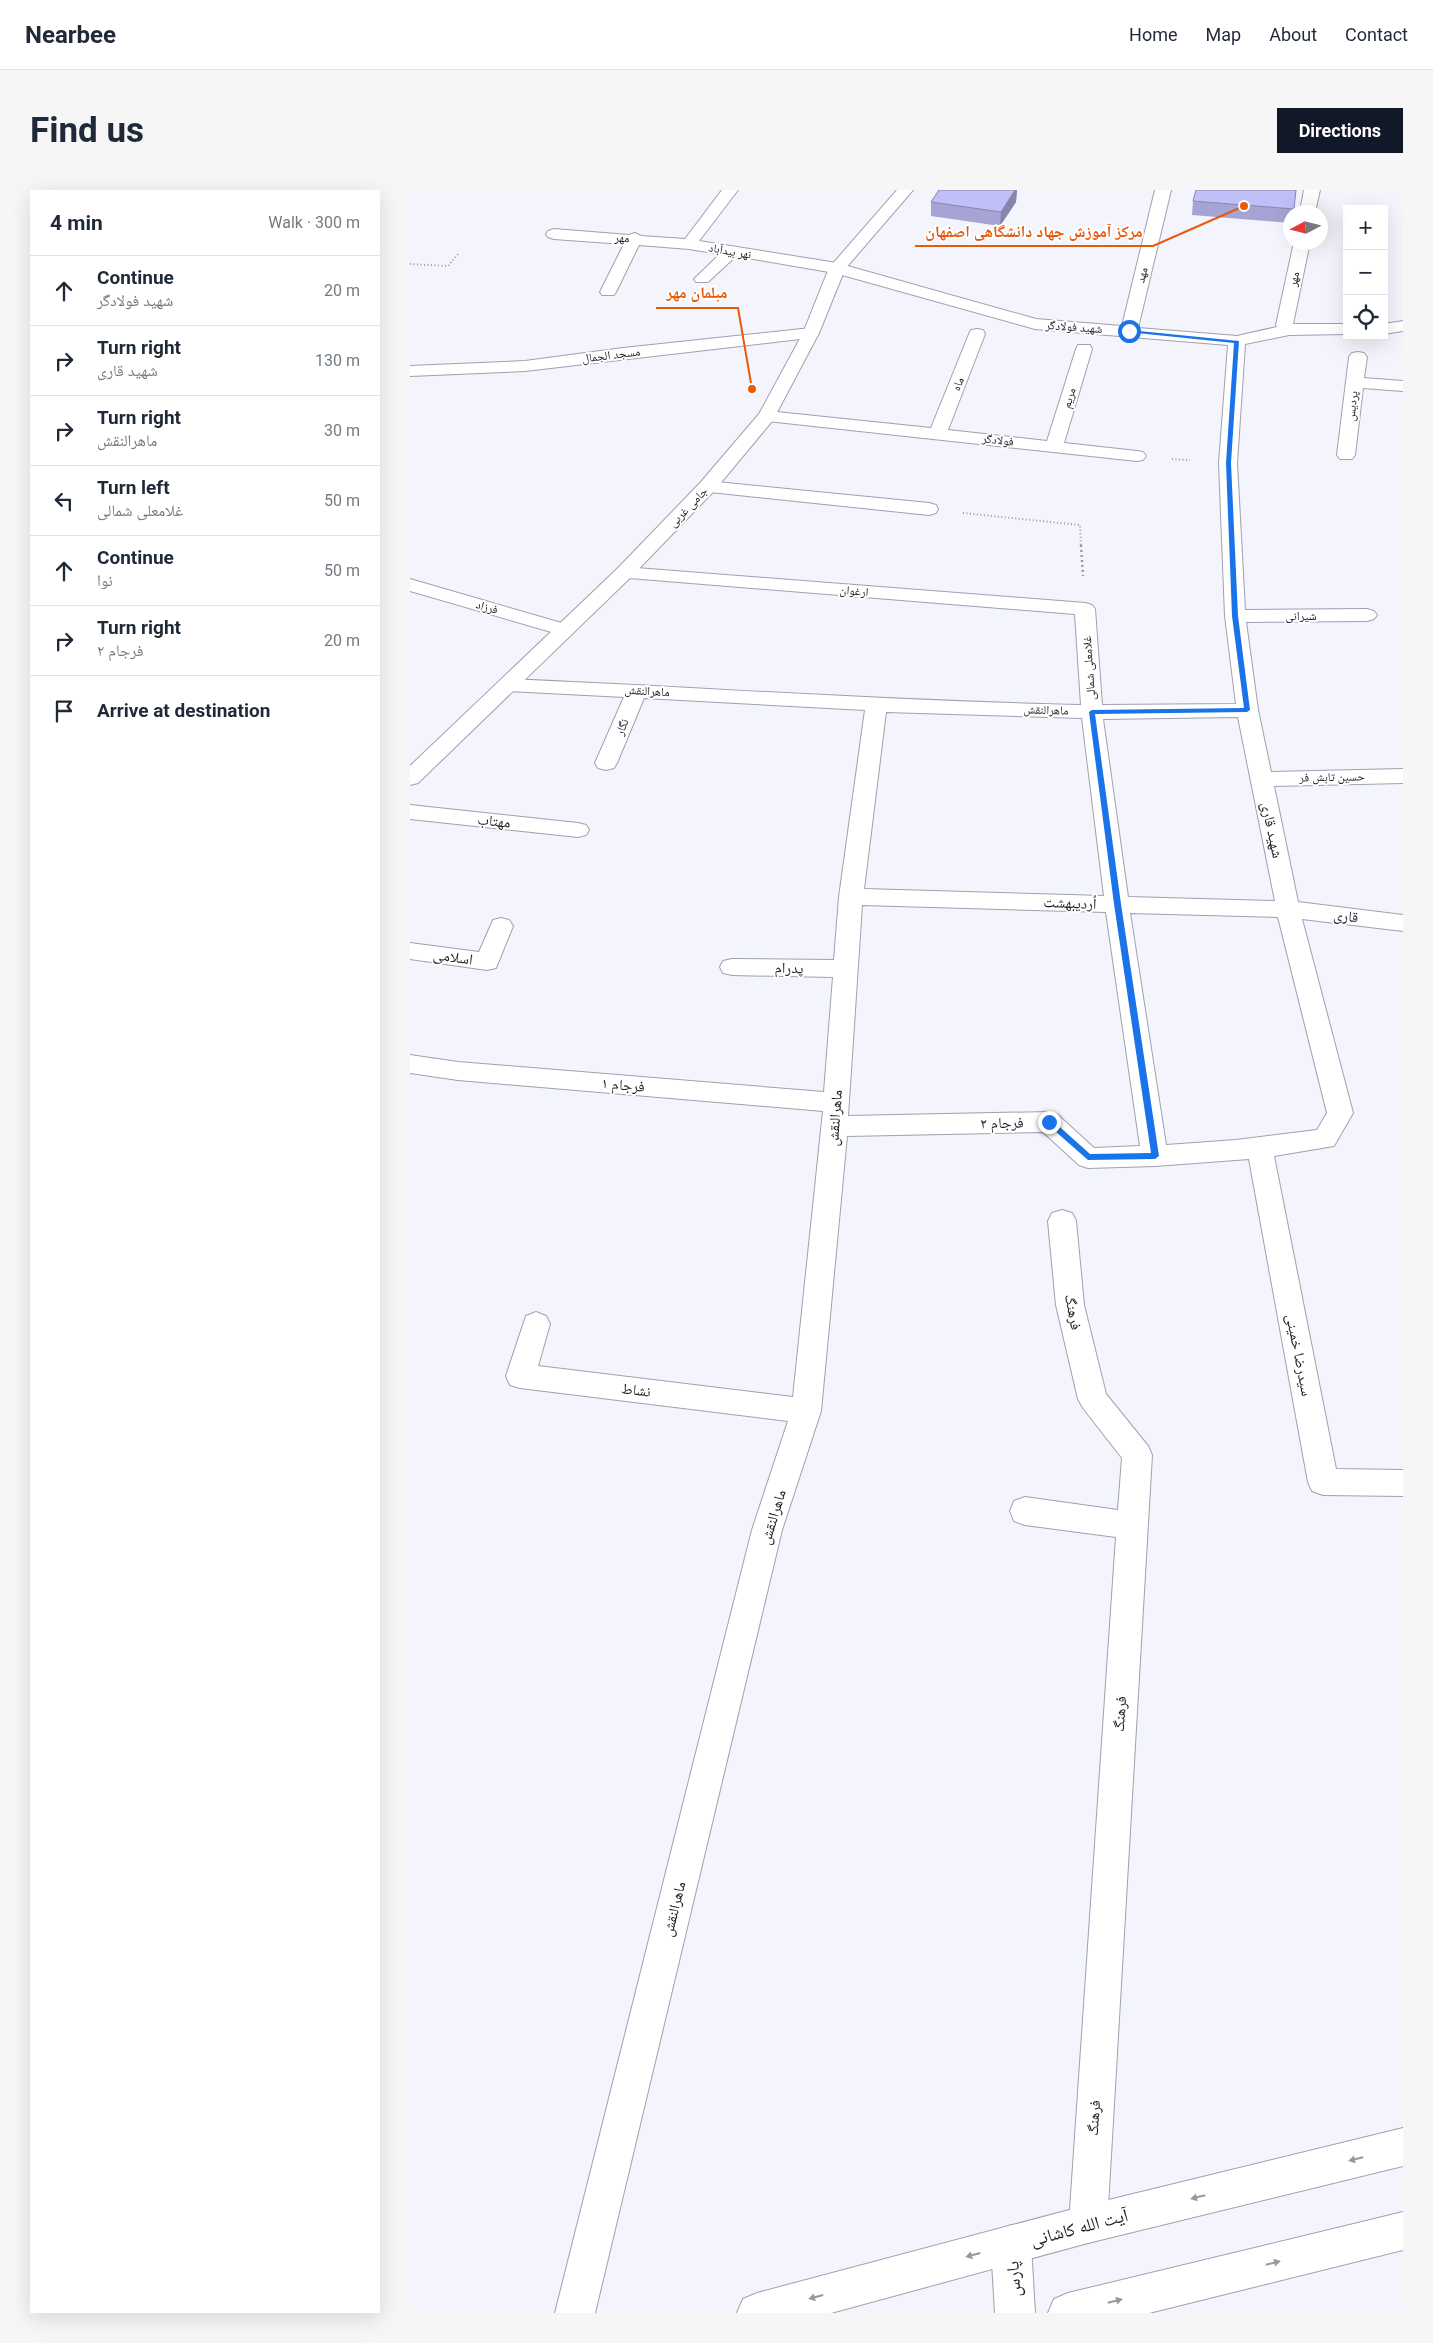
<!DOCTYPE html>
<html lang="en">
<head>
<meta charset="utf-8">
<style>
  :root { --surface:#fff; --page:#f6f6f7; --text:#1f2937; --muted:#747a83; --line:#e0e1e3; --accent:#111827 }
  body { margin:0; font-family:Roboto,"Noto Naskh Arabic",sans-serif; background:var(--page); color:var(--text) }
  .controls { position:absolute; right:15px; top:15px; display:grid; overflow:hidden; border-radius:0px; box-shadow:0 5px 20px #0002 }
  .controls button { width:45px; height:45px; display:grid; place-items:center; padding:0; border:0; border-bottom:1px solid var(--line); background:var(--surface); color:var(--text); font:25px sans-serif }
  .compass { position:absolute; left:873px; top:15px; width:45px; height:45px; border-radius:50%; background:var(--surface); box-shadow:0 5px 20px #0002; rotate:263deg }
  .stop { position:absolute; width:15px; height:15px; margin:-11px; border:4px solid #1a73e8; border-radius:50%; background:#fff }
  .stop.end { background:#1a73e8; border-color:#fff; box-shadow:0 1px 5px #0008 }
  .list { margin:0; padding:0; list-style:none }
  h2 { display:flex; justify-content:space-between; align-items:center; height:65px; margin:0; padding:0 20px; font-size:21px }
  h2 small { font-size:16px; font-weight:400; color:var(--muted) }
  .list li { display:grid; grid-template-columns:32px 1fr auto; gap:15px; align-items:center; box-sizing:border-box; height:70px; padding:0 20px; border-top:1px solid var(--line) }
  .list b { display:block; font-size:19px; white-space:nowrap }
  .list p { margin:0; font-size:16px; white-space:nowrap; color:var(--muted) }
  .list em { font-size:16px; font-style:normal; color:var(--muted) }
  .icon { flex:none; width:28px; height:28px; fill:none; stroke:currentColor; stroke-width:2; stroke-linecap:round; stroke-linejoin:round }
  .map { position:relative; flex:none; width:993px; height:2123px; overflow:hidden; border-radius:0px }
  header { display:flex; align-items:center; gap:30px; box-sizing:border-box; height:70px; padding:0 25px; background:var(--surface); border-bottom:1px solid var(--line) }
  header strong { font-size:24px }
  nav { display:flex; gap:28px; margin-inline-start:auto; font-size:18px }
  .intro { display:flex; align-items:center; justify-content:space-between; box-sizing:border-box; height:120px; padding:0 30px }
  h1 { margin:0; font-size:35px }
  .button { padding:12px 22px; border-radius:0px; background:var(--accent); color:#fff; font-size:18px; font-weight:700 }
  main { display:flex; gap:30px; padding:0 30px }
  aside { flex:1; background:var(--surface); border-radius:0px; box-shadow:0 5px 20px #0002 }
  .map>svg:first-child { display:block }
</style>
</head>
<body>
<header>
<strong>Nearbee</strong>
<nav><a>Home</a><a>Map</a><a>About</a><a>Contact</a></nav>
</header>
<div class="intro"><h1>Find us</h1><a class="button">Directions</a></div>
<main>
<aside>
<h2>4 min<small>Walk · 300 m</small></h2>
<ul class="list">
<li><svg class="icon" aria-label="ahead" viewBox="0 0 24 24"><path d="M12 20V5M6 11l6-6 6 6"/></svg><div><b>Continue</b><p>شهید فولادگر</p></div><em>20 m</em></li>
<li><svg class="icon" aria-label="right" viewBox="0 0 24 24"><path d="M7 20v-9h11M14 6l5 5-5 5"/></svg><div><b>Turn right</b><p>شهید قاری</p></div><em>130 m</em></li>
<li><svg class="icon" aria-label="right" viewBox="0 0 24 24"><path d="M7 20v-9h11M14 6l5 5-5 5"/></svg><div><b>Turn right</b><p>ماهرالنقش</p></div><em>30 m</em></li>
<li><svg class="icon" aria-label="left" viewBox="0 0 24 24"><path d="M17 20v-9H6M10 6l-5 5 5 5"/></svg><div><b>Turn left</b><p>غلامعلی شمالی</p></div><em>50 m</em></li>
<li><svg class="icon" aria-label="ahead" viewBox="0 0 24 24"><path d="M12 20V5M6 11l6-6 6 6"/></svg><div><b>Continue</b><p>نوا</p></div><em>50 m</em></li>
<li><svg class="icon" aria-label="right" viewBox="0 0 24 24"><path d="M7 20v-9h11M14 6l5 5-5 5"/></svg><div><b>Turn right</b><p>فرجام ۲</p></div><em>20 m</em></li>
<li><svg class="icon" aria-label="arrive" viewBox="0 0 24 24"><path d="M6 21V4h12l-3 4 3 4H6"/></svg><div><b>Arrive at destination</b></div></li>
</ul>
</aside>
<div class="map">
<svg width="993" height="2123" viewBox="0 0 993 2123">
  <rect width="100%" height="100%" fill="#f4f4fc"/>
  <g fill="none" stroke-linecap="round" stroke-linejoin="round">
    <defs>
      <path id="lane" d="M993,2022V2060L739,2123H638L644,2109L658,2103Z"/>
      <g id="street">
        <path d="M312,0H328L289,51L427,73L626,129L712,136L745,0H761L728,138L827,146L867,137L866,135L884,52H900L883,134H937V144L879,145L835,154L827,273L835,420L957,419L964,421L967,425L964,429L957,431L836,432L848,520L861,582L993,579V593L864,596L888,712L993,725V741L892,729L943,923L924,956L864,966L926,1279L993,1280V1306L913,1305L902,1301L898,1292L839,969L745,976L678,978L669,975L633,942L437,946L411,1221L372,1340L185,2123H145L342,1340L378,1231L110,1198L100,1195L96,1186L116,1126L126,1122L136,1126L140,1134L128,1176L383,1207L413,921L48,890L0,883V865L48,872L414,902L423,787L322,785L313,783L310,777L313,771L322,769L424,770L429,707L455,520L234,508L207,573L204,578L196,580L188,578L185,573L214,507L97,501L90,499L87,495L90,491L97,489C288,497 479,511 671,515L665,424L207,387L204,383L207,379L214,377L675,413L682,415L685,419L692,515L826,514L815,426L809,273L818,155L625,139L425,83L326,66L298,92H286L284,89L310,64L279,59L229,55L206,102L204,105H192L190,102L214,54L144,49L138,47L136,44L138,41L144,39L219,45L225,43L231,46L275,49ZM476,522L672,528L694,706L454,699ZM828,527L865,711L718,707L693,529ZM452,715L696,722L730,956L684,958L648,925L639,922L438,926ZM720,723L868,727L917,923L907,940L826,950L756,955Z"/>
        <path d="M894,0H910L905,22H890Z"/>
        <path d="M993,131V141L974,144V134Z"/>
        <path d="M401,138L407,139L409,143L407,147L115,181L0,186V176L115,171L213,158Z"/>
        <path d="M567,139L573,140L575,144L538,240L637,251L666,159L668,155H680L682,159L654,253L727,261L733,262L736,266L733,270L727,271L357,231L351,230L348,226L351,222L357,221L521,238L559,144L561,140Z"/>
        <path d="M948,162L954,163L957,167L954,188L993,191V201L953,198L945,265L942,269H930L927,265L939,167L942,163Z"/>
        <path d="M297,291L519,313L526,315L528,319L526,323L519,325L290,301L288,297L290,293Z"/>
        <path d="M0,389L162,436L165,440L162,444L155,446L0,401Z"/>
        <path d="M0,615L168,633L176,635L179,640L176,645L168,647L0,629Z"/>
        <path d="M91,728L99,730L103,736L86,778L77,780L0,769V753L69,762L83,730Z"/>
        <path d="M652,1020L662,1023L666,1031L674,1115L696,1204L738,1256L742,1265L697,2034L692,2048L678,2053L664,2048L659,2034L706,1347L615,1335L604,1331L600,1321L604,1311L615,1307L708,1320L712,1268L673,1218L668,1209L646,1115L638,1031L642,1023Z"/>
        <path d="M601,2035L615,2041L621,2055L625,2123H585L581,2055L587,2041Z"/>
      </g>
      <g id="secondary">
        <path d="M487,0H503L435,79L409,143L363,230L304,301L221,387L8,593L0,595V576L207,379L290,293L349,224L393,143L419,78Z"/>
        <path d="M993,1938V1976L678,2053L421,2123H327L333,2109L347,2103L678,2015Z"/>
      </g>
    </defs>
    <use href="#lane" stroke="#9fa0b1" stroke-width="2"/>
    <use href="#street" stroke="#9fa0b1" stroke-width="2"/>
    <use href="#secondary" stroke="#9fa0b1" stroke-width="2"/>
    <g stroke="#9a9aa1" stroke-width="2" stroke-dasharray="1 2.5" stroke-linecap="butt">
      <path d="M0,74L38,76L49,63"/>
      <path d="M762,269L780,270"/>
      <path d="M553,323L670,335L671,357"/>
    </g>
    <path stroke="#9a9aa1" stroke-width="2.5" stroke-dasharray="2 3" stroke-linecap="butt" d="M671,355L673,386"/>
    <use href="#lane" fill="#fff" fill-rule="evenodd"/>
    <use href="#street" fill="#fff" fill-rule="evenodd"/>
    <use href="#secondary" fill="#fff" fill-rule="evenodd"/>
  </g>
  <g fill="#a5a4d4">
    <path d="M529,0H607L606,12L590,36L521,26V12Z"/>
    <path d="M783,11L884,19L883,22H880V33L782,25Z"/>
  </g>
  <path fill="#8686ad" d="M605,0H607L606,12L590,36L591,22Z"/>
  <g fill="#c0bff7" stroke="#8686ad">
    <path d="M529,0H605L591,22L521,12Z"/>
    <path d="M786,0H886L884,19L783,11Z"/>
  </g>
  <defs><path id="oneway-solid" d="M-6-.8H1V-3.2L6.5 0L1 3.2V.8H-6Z" transform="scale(1.25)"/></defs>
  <g fill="#99999c">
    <use href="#oneway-solid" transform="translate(946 1969) rotate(166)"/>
    <use href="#oneway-solid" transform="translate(788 2007) rotate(166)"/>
    <use href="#oneway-solid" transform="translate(563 2065) rotate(165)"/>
    <use href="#oneway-solid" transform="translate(863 2073) rotate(-14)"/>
    <use href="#oneway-solid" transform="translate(406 2107) rotate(165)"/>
    <use href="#oneway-solid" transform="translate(705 2111) rotate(-14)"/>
  </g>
  <path fill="#1a73e8" d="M719,140L829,151L821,273L828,426L840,520L837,522L685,524L711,714L749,966L745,969L678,970L637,934V930H642L680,964L741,963L704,714L679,522L682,520L834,518L822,426L816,273L824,153L717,142Z"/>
  <g text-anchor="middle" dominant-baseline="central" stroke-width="4" stroke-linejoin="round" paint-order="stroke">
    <g font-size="12" fill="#1d1d24" stroke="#fff">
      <text transform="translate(212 48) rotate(3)">مهر</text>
      <text transform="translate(320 61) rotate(10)">نهر بیدآباد</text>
      <text transform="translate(732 85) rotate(-76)">مهد</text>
      <text transform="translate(884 89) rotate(-78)">مهر</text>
      <text transform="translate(664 137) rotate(4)">شهید فولادگر</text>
      <text transform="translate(201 165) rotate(-7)">مسجد الجمال</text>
      <text transform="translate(548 194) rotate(-69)">ماه</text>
      <text transform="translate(659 208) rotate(-73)">مریم</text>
      <text transform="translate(942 216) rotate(-83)">پردیس</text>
      <text transform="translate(588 250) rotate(7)">فولادگر</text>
      <text transform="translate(278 317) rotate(-46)">جامی غربی</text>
      <text transform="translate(444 401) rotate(5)">ارغوان</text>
      <text transform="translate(77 417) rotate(16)">فرزاد</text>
      <text x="891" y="426">شیرانی</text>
      <text transform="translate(679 478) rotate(-94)">غلامعلی شمالی</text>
      <text transform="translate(237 501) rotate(3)">ماهرالنقش</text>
      <text transform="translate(636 520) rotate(2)">ماهرالنقش</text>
      <text transform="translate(212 537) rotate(-67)">نگار</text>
      <text transform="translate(922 587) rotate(-1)">حسین تابش فر</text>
    </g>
    <g font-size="15" fill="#1d1d24" stroke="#fff">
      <text transform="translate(84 631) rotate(6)">مهتاب</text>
      <text transform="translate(862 640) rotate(78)">شهید قاری</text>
      <text transform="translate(660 713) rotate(2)">اُردیبهشت</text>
      <text transform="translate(936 726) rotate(7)">قاری</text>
      <text transform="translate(43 767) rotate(8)">اسلامی</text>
      <text transform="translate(379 778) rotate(1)">پدرام</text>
      <text transform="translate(213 895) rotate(5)">فرجام ۱</text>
      <text transform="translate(425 928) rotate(-86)">ماهرالنقش</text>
      <text transform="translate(592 933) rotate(-1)">فرجام ۲</text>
      <text transform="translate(663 1122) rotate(79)">فرهنگ</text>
      <text transform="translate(889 1165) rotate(79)">سیدرضا خمینی</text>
      <text transform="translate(226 1200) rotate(7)">نشاط</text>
      <text transform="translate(363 1327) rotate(-73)">ماهرالنقش</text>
      <text transform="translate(710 1524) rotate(-86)">فرهنگ</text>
      <text transform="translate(264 1719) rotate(-76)">ماهرالنقش</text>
      <text transform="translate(684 1928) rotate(-86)">فرهنگ</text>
    </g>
    <g font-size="18" fill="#1d1d24" stroke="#fff">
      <text transform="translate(669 2037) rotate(-15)">آیت الله کاشانی</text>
      <text transform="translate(603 2089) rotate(-94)">پارس</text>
    </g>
  </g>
  <path fill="none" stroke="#e8590c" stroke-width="2" d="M834 16L743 56H505M342 199L328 118H246"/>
  <g fill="#e8590c" stroke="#fff" stroke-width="2">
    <circle cx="834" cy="16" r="5"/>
    <circle cx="342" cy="199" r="5"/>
  </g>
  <g font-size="16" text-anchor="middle" font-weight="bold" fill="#e8590c" stroke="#fff" stroke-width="4" stroke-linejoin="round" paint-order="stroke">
    <text x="624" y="47">مرکز آموزش جهاد دانشگاهی اصفهان</text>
    <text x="287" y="108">مبلمان مهر</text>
  </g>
</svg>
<div class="controls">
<button>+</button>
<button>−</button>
<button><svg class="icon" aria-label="locate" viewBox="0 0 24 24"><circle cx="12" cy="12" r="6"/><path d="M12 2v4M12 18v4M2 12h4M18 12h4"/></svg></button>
</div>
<svg class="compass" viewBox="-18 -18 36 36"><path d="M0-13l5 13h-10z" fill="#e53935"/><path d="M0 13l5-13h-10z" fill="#747a83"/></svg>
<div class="stop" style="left:719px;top:141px"></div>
<div class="stop end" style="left:639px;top:932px"></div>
</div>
</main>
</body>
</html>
